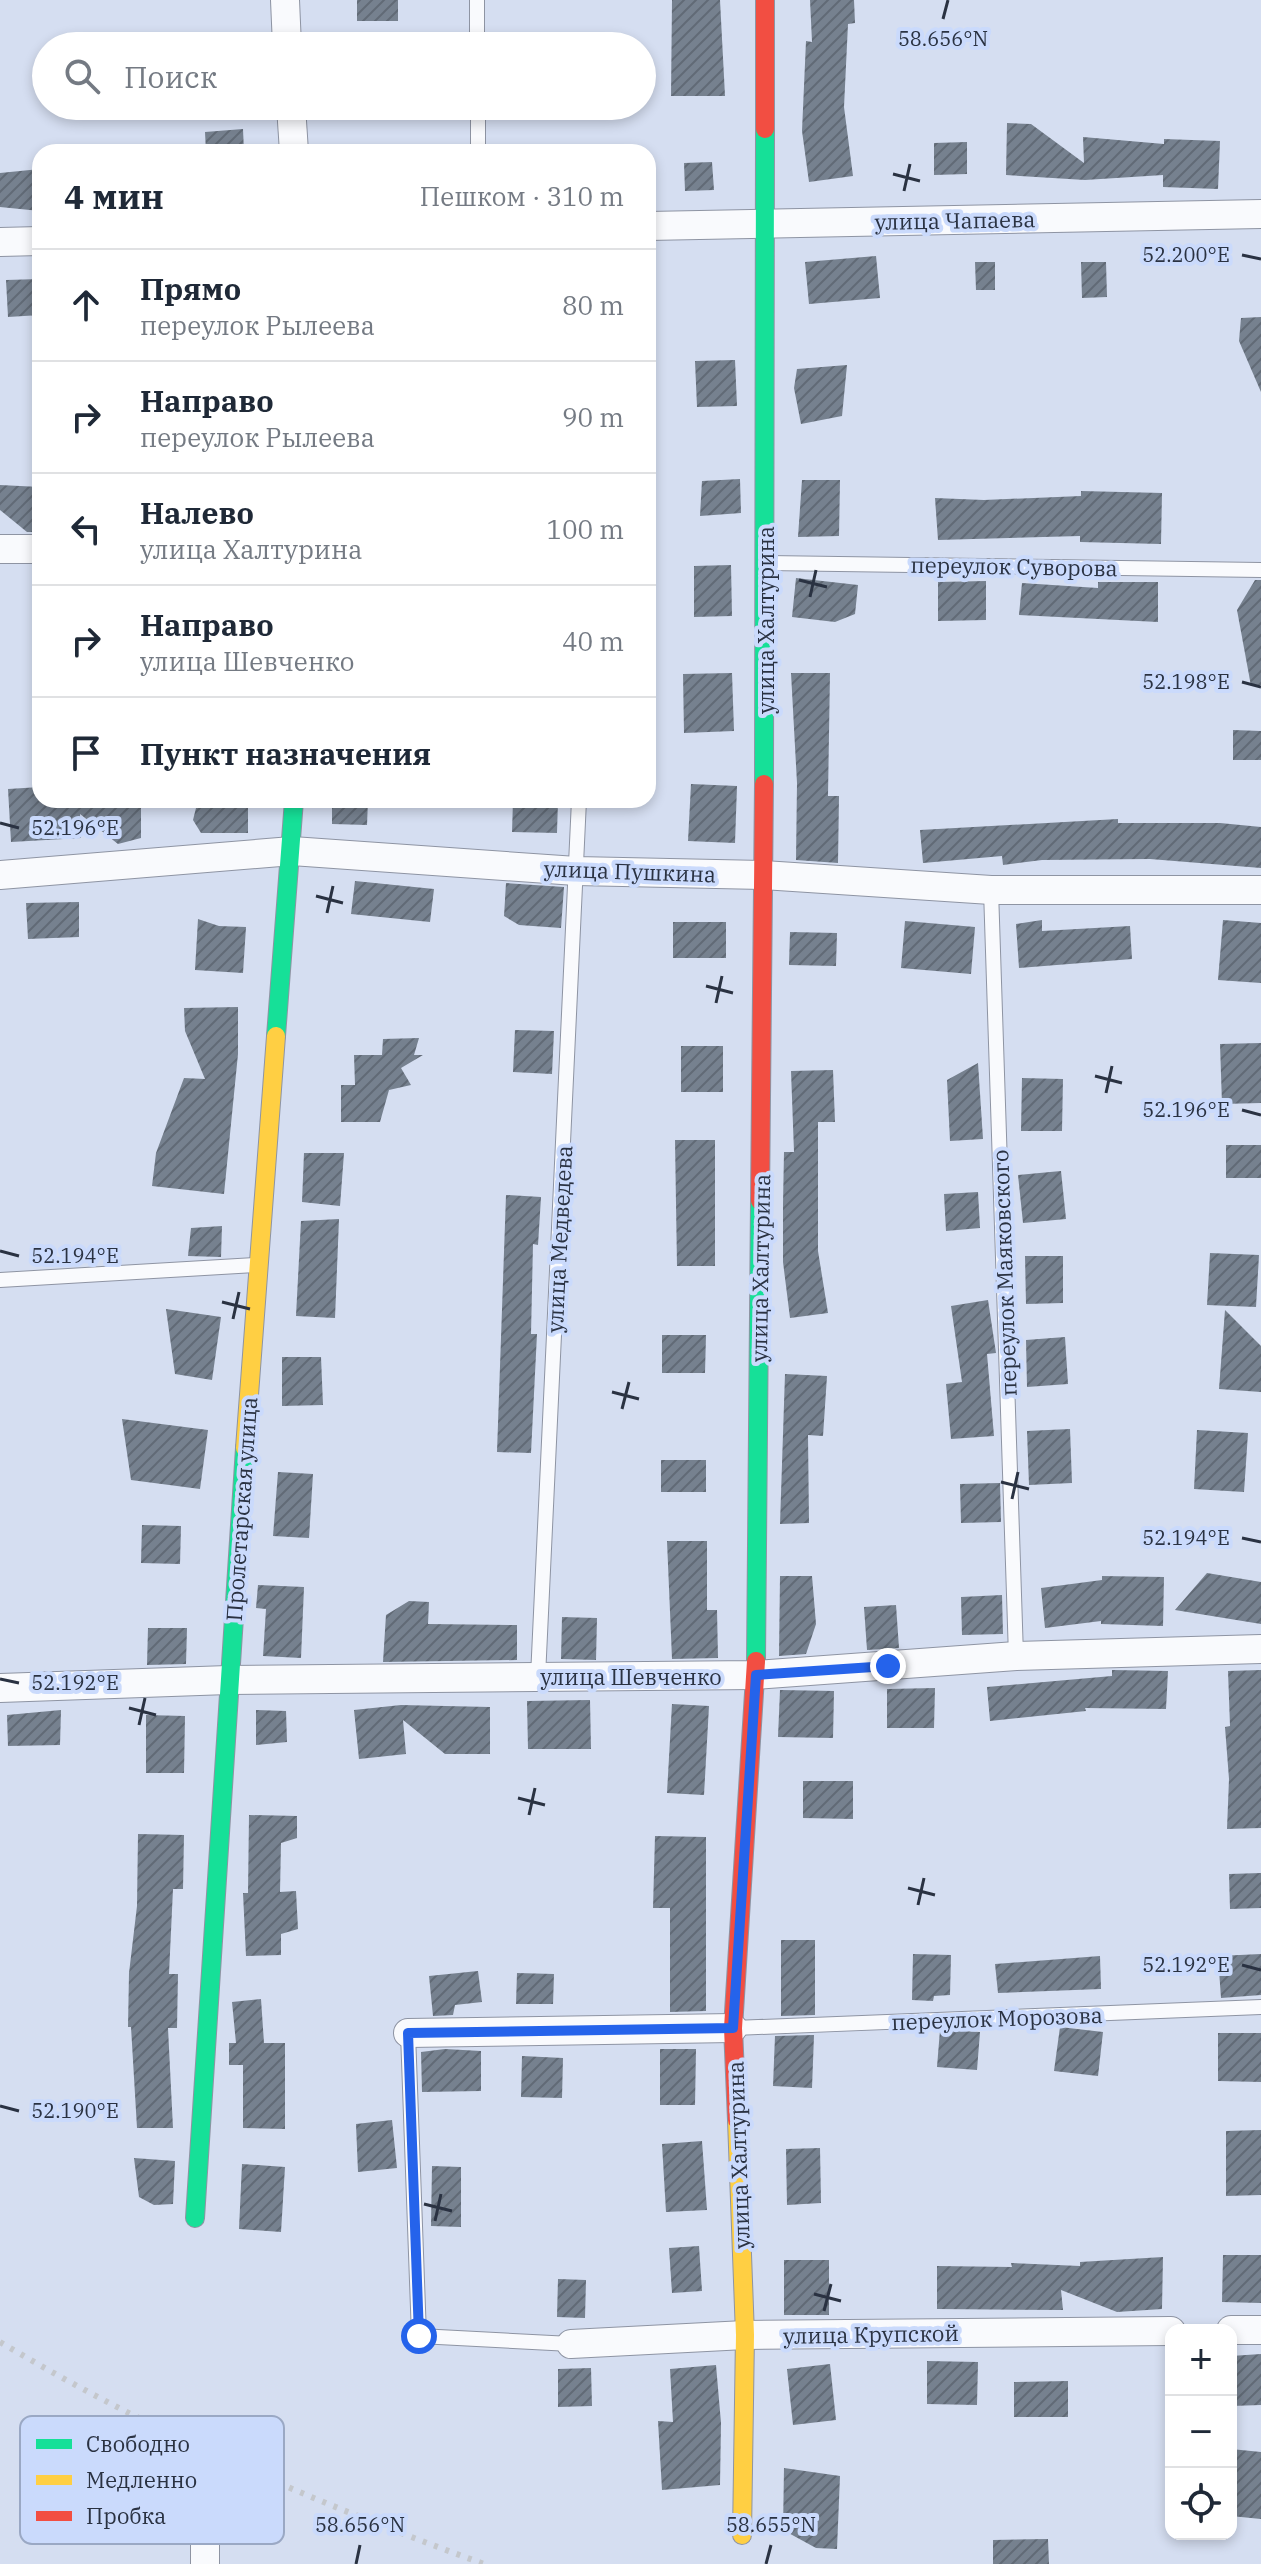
<!DOCTYPE html>
<html lang="ru">
<head>
<meta charset="utf-8">
<style>
  :root { --surface:#fff; --page:#f2f2f3; --text:#1f2937; --muted:#747a83; --line:#e0e1e3 }
  body { margin:0; font-family:"IBM Plex Serif",serif; background:var(--page); color:var(--text) }
  .controls { position:absolute; right:24px; bottom:24px; display:grid; overflow:hidden; border-radius:16px; box-shadow:0 4px 12px #0003 }
  .controls button { width:72px; height:72px; display:grid; place-items:center; padding:0; border:0; border-bottom:2px solid var(--line); background:var(--surface); color:var(--text); font:40px sans-serif }
  .stop { position:absolute; width:24px; height:24px; margin:-18px; border:6px solid #2563eb; border-radius:50%; background:#fff }
  .stop.end { background:#2563eb; border-color:#fff; box-shadow:0 2px 8px #0008 }
  .list { margin:0; padding:0; list-style:none }
  h2 { display:flex; justify-content:space-between; align-items:center; height:104px; margin:0; padding:0 32px; font-size:34px }
  h2 small { font-size:26px; font-weight:400; color:var(--muted) }
  .list li { display:grid; grid-template-columns:52px 1fr auto; gap:24px; align-items:center; box-sizing:border-box; height:112px; padding:0 32px; border-top:2px solid var(--line) }
  .list b { display:block; font-size:30px; white-space:nowrap }
  .list p { margin:0; font-size:26px; white-space:nowrap; color:var(--muted) }
  .list em { font-size:26px; font-style:normal; color:var(--muted) }
  .icon { flex:none; width:44px; height:44px; fill:none; stroke:currentColor; stroke-width:2; stroke-linecap:round; stroke-linejoin:round }
  .map { position:relative; flex:none; width:1261px; height:2564px; overflow:hidden }
  .search { position:absolute; background:var(--surface); box-shadow:0 4px 12px #0003; left:32px; top:32px; width:624px; height:88px; display:flex; align-items:center; gap:20px; box-sizing:border-box; padding:0 28px; border-radius:44px; color:var(--muted); font-size:30px }
  .panel { position:absolute; background:var(--surface); box-shadow:0 4px 12px #0003; left:32px; top:144px; width:624px; height:664px; border-radius:24px }
  .map>svg:first-child { display:block }
</style>
</head>
<body>
<div class="map">
<svg width="1261" height="2564" viewBox="0 0 1261 2564">
  <defs>
    <pattern id="building-hatch" width="6" height="6" patternUnits="userSpaceOnUse" patternTransform="scale(2)"><rect width="6" height="6" fill="#76818f"/><path d="M-1 1l2-2M0 6l6-6M5 7l2-2" fill="none" stroke="#616a76"/></pattern>
  </defs>
  <rect width="100%" height="100%" fill="#d5def1"/>
  <g fill="url(#building-hatch)">
    <rect x="357" y="0" width="41" height="21"/>
    <path d="M672,0H720L725,96H671Z"/>
    <path d="M810,0H854L855,23L848,24L844,107L853,176L809,182L802,131L806,41L812,42Z"/>
    <path d="M1007,123L1031,124L1084,163L1083,137L1164,144V139L1220,141L1218,189L1163,187V175L1085,180L1006,175Z"/>
    <path d="M243,129L244,152H206L205,132Z"/>
    <path d="M967,142V174L934,175V143Z"/>
    <path d="M712,162L714,190L685,191L684,163Z"/>
    <path d="M40,169V211L0,207V173Z"/>
    <path d="M876,256L880,298L809,304L805,262Z"/>
    <path d="M975,262H995V290H976Z"/>
    <path d="M1081,262H1106L1107,297L1082,298Z"/>
    <path d="M40,279V315L8,317L6,280Z"/>
    <path d="M1261,317V392L1239,341L1241,318Z"/>
    <path d="M735,360L737,406L697,407L695,361Z"/>
    <path d="M847,365L842,416L801,424L794,388L797,369Z"/>
    <path d="M740,479L741,513L700,516L702,481Z"/>
    <path d="M802,480H840L839,536L798,537Z"/>
    <path d="M0,485L40,487V532H27L0,510Z"/>
    <path d="M1081,491L1162,493L1161,544L1080,542V536L938,540L935,498L984,500L1081,496Z"/>
    <path d="M731,565L732,616L694,617V566Z"/>
    <path d="M796,578L858,585L855,614L835,622L792,617Z"/>
    <path d="M1255,580H1261V685L1251,686L1237,610Z"/>
    <path d="M986,581V620L938,621V582Z"/>
    <path d="M1098,582H1158V622L1019,615L1022,583L1098,588Z"/>
    <path d="M732,673L734,731L684,733L683,674Z"/>
    <path d="M791,673H830L828,796H839L838,863L796,860L797,783Z"/>
    <path d="M1233,730L1261,731V760H1233Z"/>
    <path d="M691,784L737,786L735,843L688,841Z"/>
    <path d="M40,787V800H141V838L118,844L80,814L81,838L11,842L8,789Z"/>
    <path d="M198,800H248V833H201L193,820Z"/>
    <path d="M332,800H368L367,825L332,824Z"/>
    <path d="M513,800H558L557,833L512,832Z"/>
    <path d="M1118,819V823H1220L1261,827V868L1150,859L1042,860L1003,865L1002,856L923,863L920,830Z"/>
    <path d="M355,881L434,889L430,922L351,914Z"/>
    <path d="M506,883L564,887L561,928L519,925L504,916Z"/>
    <path d="M79,902V937L28,939L26,903Z"/>
    <path d="M198,919L219,926L246,927L243,973L195,970Z"/>
    <path d="M1042,920V931L1130,926L1132,959L1019,968L1016,924Z"/>
    <path d="M1223,920L1261,923V983L1218,980Z"/>
    <path d="M905,921L975,927L971,974L901,968Z"/>
    <rect x="673" y="922" width="53" height="36"/>
    <path d="M790,932L837,933L836,966L789,965Z"/>
    <path d="M238,1007V1054L224,1194L152,1186L156,1153L184,1078L205,1079L185,1031L184,1008Z"/>
    <path d="M515,1030L554,1031L552,1074L513,1072Z"/>
    <path d="M419,1038L414,1055H423L401,1068L411,1085L389,1090L380,1122H341V1085H355L354,1055H382L383,1039Z"/>
    <path d="M1261,1043V1103L1222,1104L1220,1044Z"/>
    <rect x="681" y="1046" width="42" height="46"/>
    <path d="M978,1063L983,1139L950,1141L947,1080Z"/>
    <path d="M833,1070L835,1122H818V1251L828,1313L790,1318L783,1262V1204L784,1152H794L791,1071Z"/>
    <path d="M1022,1078L1063,1079L1062,1131H1021Z"/>
    <path d="M675,1140H715V1266H677Z"/>
    <rect x="1226" y="1145" width="35" height="33"/>
    <path d="M304,1153H344L340,1206L302,1202Z"/>
    <path d="M1061,1171L1066,1219L1023,1223L1018,1175Z"/>
    <path d="M978,1192L980,1228L946,1231L944,1194Z"/>
    <path d="M506,1195L541,1197L538,1245L533,1244L531,1334H537L531,1453L497,1452Z"/>
    <path d="M339,1219L335,1318L296,1316L301,1221Z"/>
    <path d="M222,1226L221,1257L188,1256L191,1228Z"/>
    <path d="M1210,1253L1259,1255L1256,1307L1207,1305Z"/>
    <path d="M1025,1256H1063V1303L1026,1304Z"/>
    <path d="M988,1300L996,1353L987,1354L994,1436L951,1439L946,1384L962,1382L951,1306Z"/>
    <path d="M166,1309L221,1317L212,1380L175,1374Z"/>
    <path d="M1225,1310L1261,1346V1392L1219,1389Z"/>
    <path d="M662,1335H706L705,1373H662Z"/>
    <path d="M1065,1337L1068,1384L1027,1387L1026,1340Z"/>
    <path d="M282,1357H321L323,1405L282,1406Z"/>
    <path d="M785,1374L827,1376L823,1436L808,1435L809,1523L780,1524Z"/>
    <path d="M122,1419L208,1430L200,1489L131,1480Z"/>
    <path d="M1070,1429L1072,1483L1029,1485L1027,1431Z"/>
    <path d="M1197,1430L1248,1433L1244,1492L1194,1489Z"/>
    <rect x="661" y="1460" width="45" height="32"/>
    <path d="M278,1472L313,1474L309,1538L273,1536Z"/>
    <path d="M1000,1483L1001,1522L961,1523L960,1484Z"/>
    <path d="M142,1525L181,1526L180,1564L141,1563Z"/>
    <path d="M667,1541H707V1610H717L718,1658L672,1659Z"/>
    <path d="M1207,1573L1261,1582V1624L1175,1610Z"/>
    <path d="M780,1576H812L816,1624L806,1654L779,1656Z"/>
    <path d="M1102,1576L1164,1577L1163,1626L1101,1624V1621L1045,1628L1041,1588L1102,1580Z"/>
    <path d="M258,1585L304,1587L301,1658L263,1656L266,1609L256,1608Z"/>
    <path d="M1002,1595L1003,1634L962,1635L961,1597Z"/>
    <path d="M409,1601L429,1602L428,1624L517,1625V1660L383,1662L386,1615Z"/>
    <path d="M896,1605L899,1648L867,1650L864,1607Z"/>
    <path d="M562,1617L597,1618L596,1660L561,1659Z"/>
    <path d="M148,1628H187L186,1664L147,1665Z"/>
    <path d="M1112,1670L1168,1671L1166,1709L1085,1708L1086,1711L990,1721L987,1687L1112,1676Z"/>
    <path d="M1261,1670V1828L1227,1829L1229,1779L1225,1727L1230,1726L1228,1671Z"/>
    <path d="M935,1688L934,1728H887V1689Z"/>
    <path d="M780,1690L834,1691L833,1738L778,1737Z"/>
    <path d="M590,1700L591,1749H528L527,1701Z"/>
    <path d="M672,1704L709,1706L704,1795L667,1793Z"/>
    <path d="M401,1705L490,1707V1754H445L403,1720L406,1754L359,1759L354,1710Z"/>
    <path d="M61,1710L60,1745L8,1746L7,1715Z"/>
    <path d="M256,1710L286,1711L287,1742L256,1745Z"/>
    <path d="M146,1715L185,1716L184,1773H146Z"/>
    <path d="M803,1781H853V1819L803,1818Z"/>
    <path d="M249,1815L297,1816V1838L281,1843L280,1892L296,1891L298,1929L281,1934V1955L246,1956L243,1893H248Z"/>
    <path d="M138,1834L184,1835L183,1889H173L169,1974H178L177,2028H168L173,2128H137L131,2027H128L129,1973L137,1906Z"/>
    <path d="M655,1836L706,1837V2011L670,2012V1908H653Z"/>
    <path d="M1261,1873V1908L1230,1909L1229,1874Z"/>
    <path d="M781,1940H815V2015L781,2016Z"/>
    <path d="M913,1954L951,1955L950,1995L934,1996L933,2001L912,2000Z"/>
    <path d="M1261,1954V1995L1221,1998L1218,1956Z"/>
    <path d="M1100,1956L1101,1989L998,1993L995,1964Z"/>
    <path d="M478,1971L482,2002L455,2005L453,2015L433,2016L429,1976Z"/>
    <path d="M517,1973L554,1974L553,2004H516Z"/>
    <path d="M261,1999L264,2043H285V2129L243,2128V2065H229V2043H236L232,2002Z"/>
    <path d="M1060,2027L1103,2032L1098,2076L1054,2071Z"/>
    <path d="M940,2030L980,2032L977,2070L937,2067Z"/>
    <path d="M1218,2033H1261V2082L1218,2081Z"/>
    <path d="M814,2035L812,2088L773,2086L775,2036Z"/>
    <path d="M445,2049L481,2051V2091L422,2092L421,2052Z"/>
    <path d="M660,2049H696L695,2105H660Z"/>
    <path d="M522,2056L563,2058L562,2098L521,2097Z"/>
    <path d="M392,2120L397,2168L358,2172L356,2124Z"/>
    <path d="M1261,2130V2195L1226,2196V2131Z"/>
    <path d="M702,2141L707,2210L666,2212L662,2144Z"/>
    <path d="M820,2148L821,2203L787,2205L786,2149Z"/>
    <path d="M134,2158L175,2161L173,2204L154,2205L139,2197Z"/>
    <path d="M242,2164L285,2167L281,2232L239,2229Z"/>
    <path d="M432,2166L461,2167V2227L431,2226Z"/>
    <path d="M699,2246L702,2291L672,2293L669,2248Z"/>
    <path d="M1223,2255H1261V2303L1222,2302Z"/>
    <path d="M1163,2257L1162,2309L1117,2312L1061,2290L1063,2310L937,2309V2266L1012,2267L1011,2263L1080,2266V2262Z"/>
    <rect x="784" y="2260" width="45" height="55"/>
    <path d="M558,2279L586,2280L585,2318L557,2317Z"/>
    <path d="M1261,2354V2405L1231,2406V2356Z"/>
    <path d="M927,2361L978,2362L977,2405L927,2404Z"/>
    <path d="M830,2364L836,2420L793,2425L787,2369Z"/>
    <path d="M716,2365L721,2423L720,2485L662,2490L658,2421L673,2422L670,2369Z"/>
    <path d="M591,2368L592,2406L558,2407V2369Z"/>
    <path d="M1068,2381V2417H1014V2382Z"/>
    <path d="M1231,2449L1261,2452V2519L1231,2516Z"/>
    <path d="M784,2468L840,2476L837,2549L816,2548L783,2530Z"/>
    <path d="M1048,2539L1049,2564H993V2540Z"/>
  </g>
  <g fill="none" stroke-linecap="round" stroke-linejoin="round">
    <defs>
      <g id="lane">
        <path d="M477,0V46"/>
        <path d="M478,106V152"/>
        <path d="M767,563L1261,570"/>
        <path d="M991,890L1016,1656"/>
        <path d="M0,1280L255,1265"/>
        <path d="M538,1677L579,800"/>
        <path d="M734,2028L1261,2007"/>
        <path d="M408,2033L419,2336L571,2344"/>
      </g>
      <g id="street">
        <path d="M285,0L287,46"/>
        <path d="M291,106L294,152"/>
        <path d="M648,226L1261,214"/>
        <path d="M0,242L40,241"/>
        <path d="M0,549H40"/>
        <path d="M0,875L292,851L576,871L763,875L991,890H1261"/>
        <path d="M0,1688L228,1680L756,1675L1016,1656L1261,1649"/>
        <path d="M408,2033L733,2028"/>
        <path d="M1231,2330H1261"/>
        <path d="M571,2344L745,2335L1171,2331"/>
        <path d="M205,2564V2511"/>
      </g>
      <g id="fast">
        <path d="M764,784L765,129"/>
        <path d="M276,1036L294,800"/>
        <path d="M756,1661L760,1201"/>
        <path d="M195,2218L245,1448"/>
      </g>
      <g id="slow">
        <path d="M245,1448L276,1036"/>
        <path d="M737,2120L745,2335L742,2535"/>
      </g>
      <g id="jam">
        <path d="M765,0V129"/>
        <path d="M760,1201L764,784"/>
        <path d="M737,2120L733,2028L756,1661"/>
      </g>
    </defs>
    <use href="#lane" stroke="#8e94a3" stroke-width="16"/>
    <use href="#street" stroke="#8e94a3" stroke-width="30"/>
    <use href="#fast" stroke="#8e94a3" stroke-width="20"/>
    <use href="#slow" stroke="#8e94a3" stroke-width="20"/>
    <use href="#jam" stroke="#8e94a3" stroke-width="20"/>
    <use href="#lane" stroke="#f9fafd" stroke-width="14"/>
    <use href="#street" stroke="#f9fafd" stroke-width="28"/>
    <use href="#fast" stroke="#16e098" stroke-width="18"/>
    <use href="#slow" stroke="#ffcf43" stroke-width="18"/>
    <use href="#jam" stroke="#f24e42" stroke-width="18"/>
    <path stroke="#c4c7cc" stroke-width="6" stroke-dasharray="4 8" stroke-linecap="butt" d="M0,2342C154,2434 316,2503 484,2564"/>
  </g>
  <g fill="none" stroke-linecap="round" stroke-linejoin="round">
    <path stroke="#2563eb" stroke-width="10" d="M419,2336L408,2033L733,2028L756,1675L888,1666"/>
  </g>
  <path fill="none" stroke="#2a3242" stroke-width="3" d="M943,19L948,0M893,174L920,181M904,191L910,164M1242,255L1261,259M799,580L827,587M810,597L816,570M1242,682L1261,687M0,823L19,828M316,896L343,903M327,913L333,886M706,986L733,993M716,1003L722,976M1095,1076L1122,1083M1106,1093L1112,1066M1242,1110L1261,1115M0,1251L19,1256M222,1302L250,1309M233,1319L239,1292M612,1392L639,1399M622,1409L629,1382M1001,1482L1029,1489M1012,1499L1018,1472M1242,1538L1261,1542M0,1679L19,1683M129,1708L156,1715M139,1725L145,1698M518,1798L545,1805M529,1815L535,1788M908,1888L935,1895M918,1905L924,1878M1242,1965L1261,1970M0,2106L19,2111M424,2204L452,2211M435,2221L441,2194M814,2294L841,2301M824,2311L831,2284M356,2564L360,2545M766,2564L771,2545"/>
  <g text-anchor="middle" dominant-baseline="central" stroke-width="8" stroke-linejoin="round" paint-order="stroke">
    <g font-size="22" fill="#2a3242" stroke="#cadafc">
      <text transform="translate(955 220) rotate(-1)">улица Чапаева</text>
      <text transform="translate(1014 566) rotate(1)">переулок Суворова</text>
      <text transform="translate(765 620) rotate(-90)">улица Халтурина</text>
      <text transform="translate(630 871) rotate(2)">улица Пушкина</text>
      <text transform="translate(559 1239) rotate(-87)">улица Медведева</text>
      <text transform="translate(760 1268) rotate(-89)">улица Халтурина</text>
      <text transform="translate(1004 1273) rotate(-92)">переулок Маяковского</text>
      <text transform="translate(241 1509) rotate(-86)">Пролетарская улица</text>
      <text x="631" y="1676">улица Шевченко</text>
      <text transform="translate(997 2018) rotate(-2)">переулок Морозова</text>
      <text transform="translate(738 2155) rotate(-92)">улица Халтурина</text>
      <text transform="translate(871 2334) rotate(-1)">улица Крупской</text>
    </g>
  </g>
  <rect x="20" y="2416" width="264" height="128" rx="12" fill="#cadafc" stroke="#9aa8c4" stroke-width="2"/>
  <rect x="36" y="2439" width="36" height="10" fill="#16e098"/>
  <rect x="36" y="2475" width="36" height="10" fill="#ffcf43"/>
  <rect x="36" y="2511" width="36" height="10" fill="#f24e42"/>
  <g font-size="22" fill="#2a3242">
    <text x="86" y="2452">Свободно</text>
    <text x="86" y="2488">Медленно</text>
    <text x="86" y="2524">Пробка</text>
  </g>
  <g font-size="20" text-anchor="middle" fill="#2a3242" stroke="#cadafc" stroke-width="8" stroke-linejoin="round" paint-order="stroke">
    <text x="943" y="46">58.656°N</text>
    <text x="1186" y="262">52.200°E</text>
    <text x="1186" y="689">52.198°E</text>
    <text x="75" y="835">52.196°E</text>
    <text x="1186" y="1117">52.196°E</text>
    <text x="75" y="1263">52.194°E</text>
    <text x="1186" y="1545">52.194°E</text>
    <text x="75" y="1690">52.192°E</text>
    <text x="1186" y="1972">52.192°E</text>
    <text x="75" y="2118">52.190°E</text>
    <text x="360" y="2532">58.656°N</text>
    <text x="771" y="2532">58.655°N</text>
  </g>
</svg>
<div class="controls">
<button>+</button>
<button>−</button>
<button><svg class="icon" aria-label="locate" viewBox="0 0 24 24"><circle cx="12" cy="12" r="6"/><path d="M12 2v4M12 18v4M2 12h4M18 12h4"/></svg></button>
</div>
<div class="stop" style="left:419px;top:2336px"></div>
<div class="stop end" style="left:888px;top:1666px"></div>
<div class="search"><svg class="icon" aria-label="search" viewBox="0 0 24 24"><circle cx="10" cy="10" r="6"/><path d="M15 15l6 6"/></svg>Поиск</div>
<section class="panel">
<h2>4 мин<small>Пешком · 310 m</small></h2>
<ul class="list">
<li><svg class="icon" aria-label="ahead" viewBox="0 0 24 24"><path d="M12 20V5M6 11l6-6 6 6"/></svg><div><b>Прямо</b><p>переулок Рылеева</p></div><em>80 m</em></li>
<li><svg class="icon" aria-label="right" viewBox="0 0 24 24"><path d="M7 20v-9h11M14 6l5 5-5 5"/></svg><div><b>Направо</b><p>переулок Рылеева</p></div><em>90 m</em></li>
<li><svg class="icon" aria-label="left" viewBox="0 0 24 24"><path d="M17 20v-9H6M10 6l-5 5 5 5"/></svg><div><b>Налево</b><p>улица Халтурина</p></div><em>100 m</em></li>
<li><svg class="icon" aria-label="right" viewBox="0 0 24 24"><path d="M7 20v-9h11M14 6l5 5-5 5"/></svg><div><b>Направо</b><p>улица Шевченко</p></div><em>40 m</em></li>
<li><svg class="icon" aria-label="arrive" viewBox="0 0 24 24"><path d="M6 21V4h12l-3 4 3 4H6"/></svg><div><b>Пункт назначения</b></div></li>
</ul>
</section>
</div>
</body>
</html>
